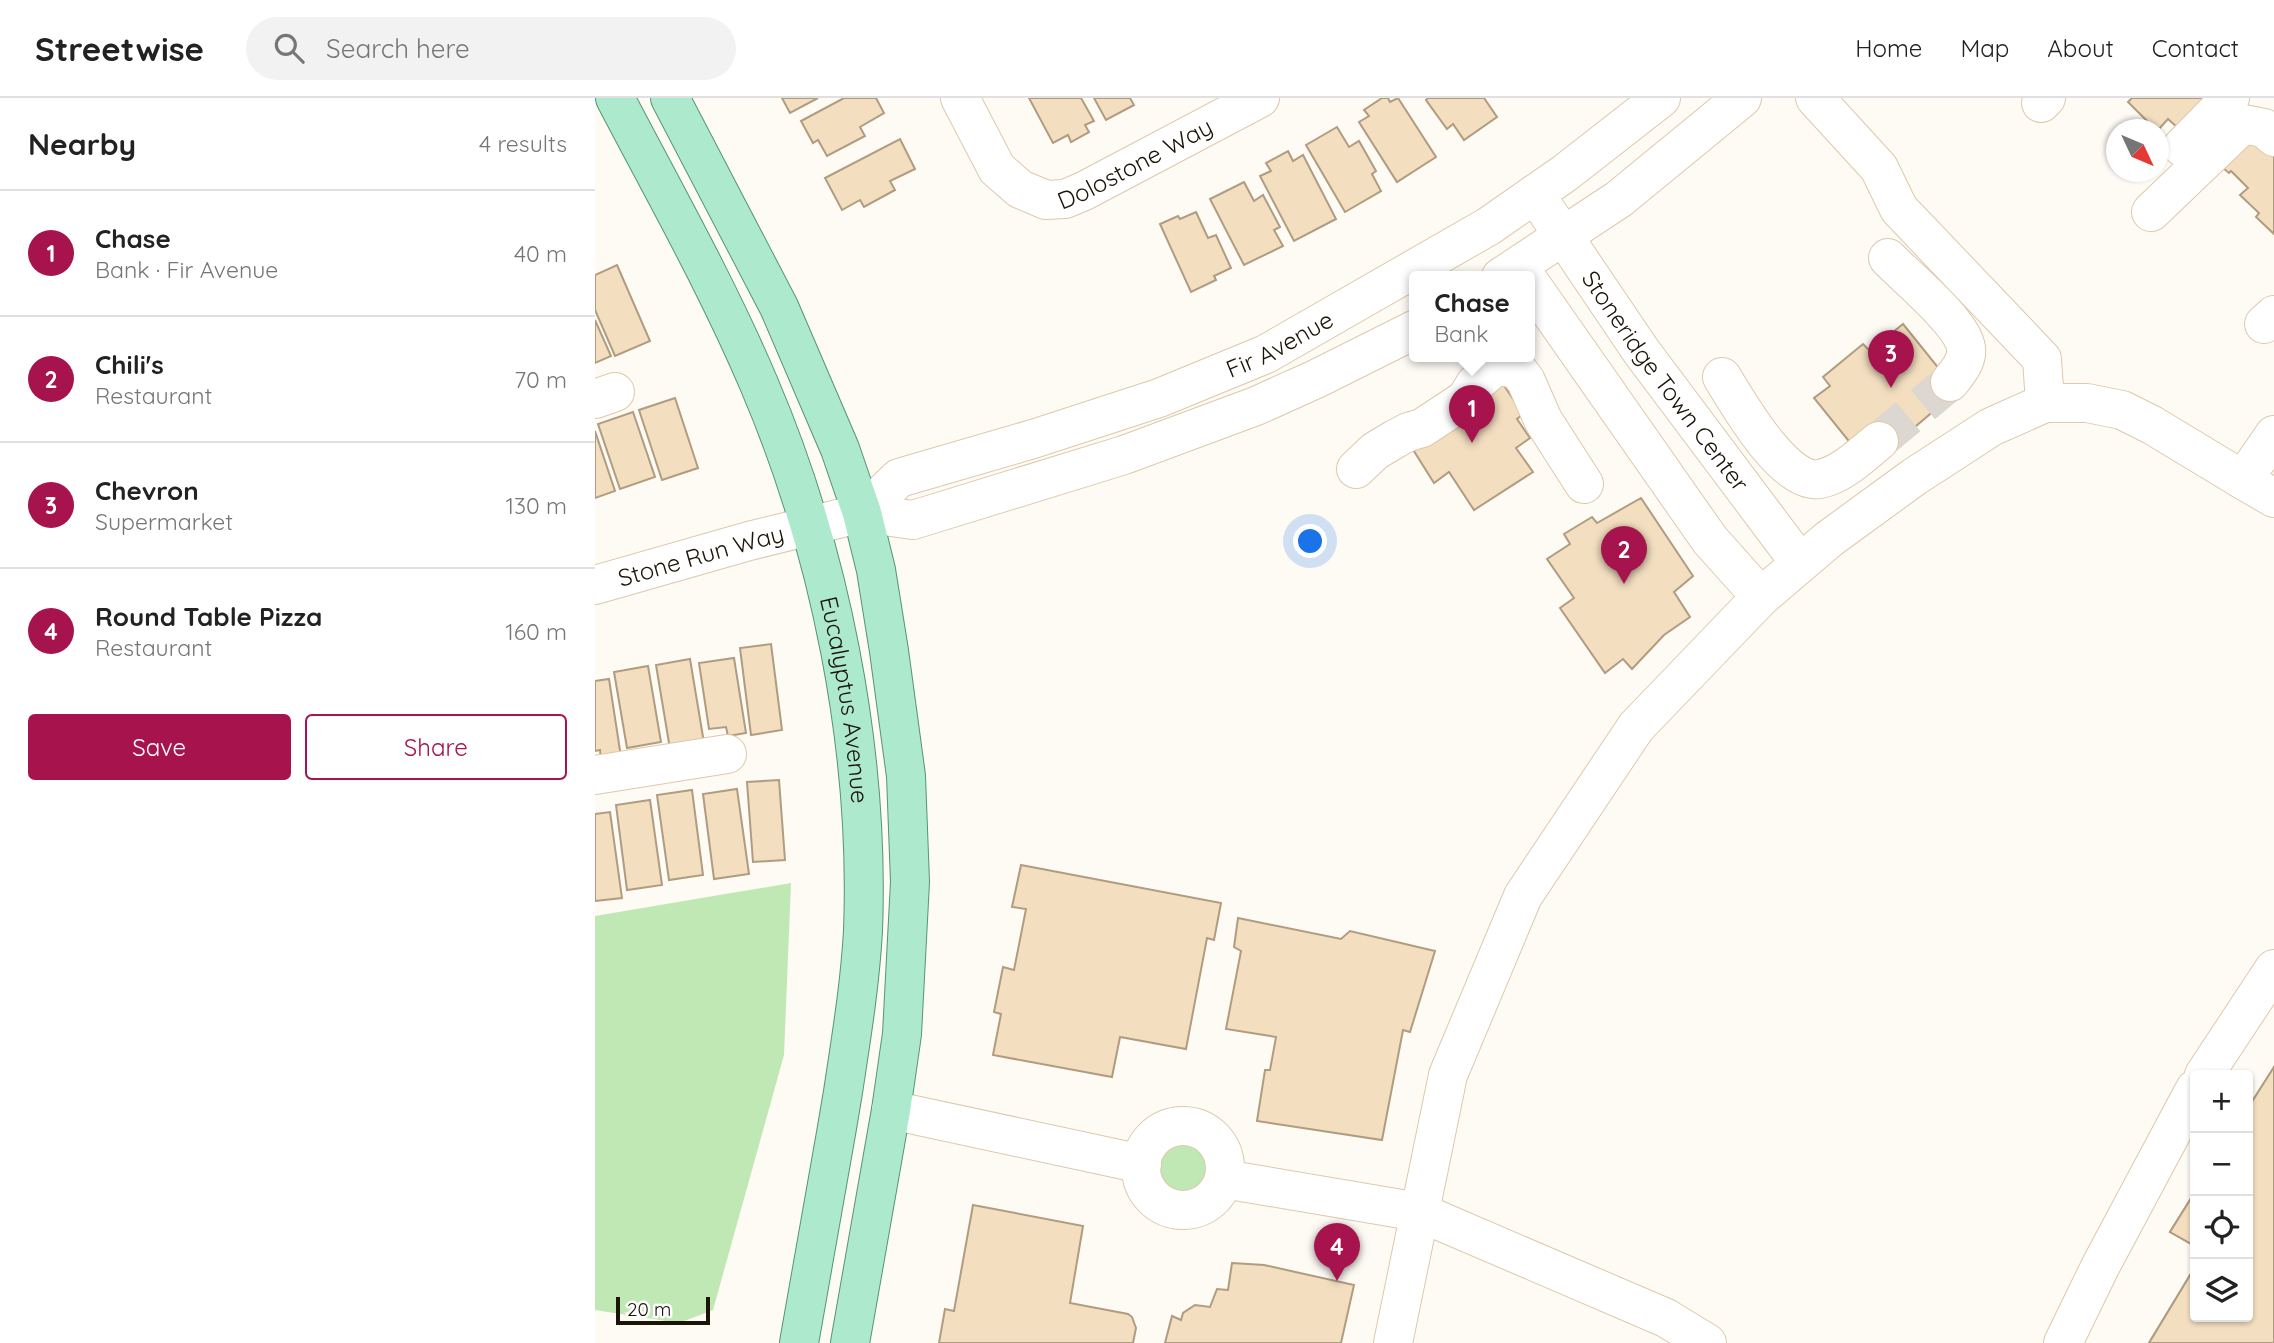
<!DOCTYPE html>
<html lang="en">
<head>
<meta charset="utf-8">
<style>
  :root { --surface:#fff; --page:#f2f2f2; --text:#222; --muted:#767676; --line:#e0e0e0; --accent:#a7134c }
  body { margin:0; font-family:Quicksand,sans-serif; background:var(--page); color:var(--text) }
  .controls { position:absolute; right:21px; bottom:21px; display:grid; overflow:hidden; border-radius:7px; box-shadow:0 2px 5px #0004 }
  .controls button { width:63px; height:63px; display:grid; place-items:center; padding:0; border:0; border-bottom:2px solid var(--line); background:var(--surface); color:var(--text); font:35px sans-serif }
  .compass { position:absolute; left:1511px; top:21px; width:63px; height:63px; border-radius:50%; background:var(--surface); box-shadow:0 2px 5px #0004; rotate:134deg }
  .scale { position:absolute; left:21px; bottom:18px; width:94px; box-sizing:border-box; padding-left:7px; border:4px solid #1b1409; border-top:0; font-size:19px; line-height:24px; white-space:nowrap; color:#1b1409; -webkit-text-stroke:5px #fff; paint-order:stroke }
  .you { position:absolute; left:716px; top:444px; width:24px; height:24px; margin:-18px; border:5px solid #fff; border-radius:50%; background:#1a73e8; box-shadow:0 0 0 10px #1a73e833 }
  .badge { display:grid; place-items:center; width:46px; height:46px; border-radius:50%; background:var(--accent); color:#fff; font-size:23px; font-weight:700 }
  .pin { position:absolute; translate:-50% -58px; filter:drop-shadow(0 2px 4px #0008) }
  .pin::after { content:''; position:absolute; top:37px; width:24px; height:21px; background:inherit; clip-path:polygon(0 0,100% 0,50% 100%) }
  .popup { position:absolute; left:814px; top:173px; width:126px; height:91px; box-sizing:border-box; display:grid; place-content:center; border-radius:7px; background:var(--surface); filter:drop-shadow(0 2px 5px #0005); font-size:23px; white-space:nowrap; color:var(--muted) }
  .popup b { font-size:26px; color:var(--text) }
  .popup::after { content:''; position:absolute; left:50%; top:100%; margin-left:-14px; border:14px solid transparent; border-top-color:var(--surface) }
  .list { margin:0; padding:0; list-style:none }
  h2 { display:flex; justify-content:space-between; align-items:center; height:91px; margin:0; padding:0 28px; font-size:30px }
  h2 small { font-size:23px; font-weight:400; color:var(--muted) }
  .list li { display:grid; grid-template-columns:46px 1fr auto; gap:21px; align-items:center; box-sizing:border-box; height:126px; padding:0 28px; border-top:2px solid var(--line) }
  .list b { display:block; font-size:26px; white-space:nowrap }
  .list p { margin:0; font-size:23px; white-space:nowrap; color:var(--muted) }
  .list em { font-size:23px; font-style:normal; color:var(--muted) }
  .actions { display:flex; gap:14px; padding:21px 28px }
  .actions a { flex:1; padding:16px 0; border:2px solid var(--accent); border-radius:7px; text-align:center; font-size:24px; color:var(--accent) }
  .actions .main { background:var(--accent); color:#fff }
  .icon { flex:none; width:38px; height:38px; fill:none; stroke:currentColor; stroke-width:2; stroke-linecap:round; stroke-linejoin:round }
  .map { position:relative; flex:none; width:1679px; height:1245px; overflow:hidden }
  header { display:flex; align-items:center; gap:42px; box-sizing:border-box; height:98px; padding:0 35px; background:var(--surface); border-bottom:2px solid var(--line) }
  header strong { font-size:33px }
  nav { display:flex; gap:38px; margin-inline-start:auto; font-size:24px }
  .search { width:490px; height:63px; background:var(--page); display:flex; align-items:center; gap:18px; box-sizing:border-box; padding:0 24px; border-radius:38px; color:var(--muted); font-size:26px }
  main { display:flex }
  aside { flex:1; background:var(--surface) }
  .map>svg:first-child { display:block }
</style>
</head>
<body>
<header>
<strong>Streetwise</strong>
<div class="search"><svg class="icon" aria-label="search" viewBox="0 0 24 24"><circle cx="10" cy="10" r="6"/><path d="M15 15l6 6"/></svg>Search here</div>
<nav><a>Home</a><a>Map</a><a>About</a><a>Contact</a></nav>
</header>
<main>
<aside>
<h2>Nearby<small>4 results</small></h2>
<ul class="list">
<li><span class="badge">1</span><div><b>Chase</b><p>Bank · Fir Avenue</p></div><em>40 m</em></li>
<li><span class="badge">2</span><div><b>Chili's</b><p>Restaurant</p></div><em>70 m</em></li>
<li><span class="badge">3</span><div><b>Chevron</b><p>Supermarket</p></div><em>130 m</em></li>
<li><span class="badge">4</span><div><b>Round Table Pizza</b><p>Restaurant</p></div><em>160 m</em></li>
</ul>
<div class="actions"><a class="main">Save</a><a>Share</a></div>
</aside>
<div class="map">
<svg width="1679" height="1245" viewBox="0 0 1679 1245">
  <rect width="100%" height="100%" fill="#fefaf4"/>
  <g fill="#c0e8b4">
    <path d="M196,785L189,957L118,1212L84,1225L0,1212V818Z"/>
    <circle cx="587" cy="1067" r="27"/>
  </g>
  <g fill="#f3dec0" stroke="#b09c80" stroke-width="2">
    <path d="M187,0H223L195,15Z"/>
    <path d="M249,0H281L289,15L265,29L270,38L232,58L223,42L218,45L206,23Z"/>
    <path d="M434,0H486L499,23L490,27L494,34L476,44L473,37L458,45Z"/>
    <path d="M499,0H535L539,7L511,22Z"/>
    <path d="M787,0H793L795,4L803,0L841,59L802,84L764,24L774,18L769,12Z"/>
    <path d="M833,0H889L902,19L869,42L858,26L852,31L831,2Z"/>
    <path d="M1537,0H1618L1584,31L1573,21L1563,32H1561L1533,4Z"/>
    <path d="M742,29L754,49L764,43L781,73L777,76L786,93L750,114L711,47Z"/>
    <path d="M1658,38L1679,52V136L1661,119L1664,115L1645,97L1653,90L1636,73L1634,75L1628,70Z"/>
    <path d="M305,41L320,71L295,83L300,92L269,109L265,102L247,112L230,80Z"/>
    <path d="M693,53L698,63L708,57L741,121L699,143L665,78L676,73L671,65Z"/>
    <path d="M649,84L659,103L668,97L685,129L679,132L688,148L649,167L615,101Z"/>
    <path d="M601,114L613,140L621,137L636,170L619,178L621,182L596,194L565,126L583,118L585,121Z"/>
    <path d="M22,167L55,243L20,258L0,212V177Z"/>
    <path d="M0,222L16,258L0,265Z"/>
    <path d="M1308,226L1362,293L1293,352L1257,347L1219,300L1235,288L1228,279L1268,246L1275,253Z"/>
    <path d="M908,286L928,316L922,321L935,340L921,350L938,374L879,412L854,374L839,385L817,350Z"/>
    <path d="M80,300L103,370L67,382L44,312Z"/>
    <path d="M38,314L60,379L25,391L3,326Z"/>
    <path d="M0,333L20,393L0,400Z"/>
    <path d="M1046,400L1098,478L1079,494L1095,519L1069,537L1037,571L1028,561L1010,575L965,510L979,500L952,461L975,446L969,436L997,419L1002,425Z"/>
    <path d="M176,546L187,632L156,637L145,550Z"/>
    <path d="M139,560L151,635L133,638L131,629L114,631L104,565Z"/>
    <path d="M95,561L109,645L75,651L61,567Z"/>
    <path d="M53,568L66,644L32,650L19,574Z"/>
    <path d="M14,581L26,659L6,662L5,652L0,653V583Z"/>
    <path d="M184,682L190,762L158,764L152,684Z"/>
    <path d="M142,691L154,776L119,781L108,696Z"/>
    <path d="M97,692L108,777L74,782L62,697Z"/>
    <path d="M55,702L67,787L32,792L21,707Z"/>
    <path d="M15,714L27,800L0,803V716Z"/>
    <path d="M426,767L626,805L619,842L612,840L591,951L525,939L517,979L398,957L406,916L399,914L408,869L419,872L431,811L417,809Z"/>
    <path d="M643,820L746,841L755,833L840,853L815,934L808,932L787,1042L662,1023L670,972H675L681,939L631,931L646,853L639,849Z"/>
    <path d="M1679,969V1245H1554L1600,1169V1219H1653V1010Z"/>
    <path d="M1679,969V1245H1554L1600,1169V1219H1653V1010Z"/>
    <path d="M1600,1094V1148L1575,1134Z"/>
    <path d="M1600,1094V1148L1575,1134Z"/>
    <path d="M378,1107L488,1128L475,1205L533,1216L537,1219L541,1230L538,1245H344L350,1211L359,1213Z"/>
    <path d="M637,1165L669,1167L759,1187L746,1245H570L577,1218L586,1222L588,1215L600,1207L615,1209L622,1191L633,1192Z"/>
  </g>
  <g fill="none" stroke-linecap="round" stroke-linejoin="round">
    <path stroke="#dcd8d1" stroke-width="38" stroke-dasharray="38 19" stroke-linecap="butt" d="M1284,343L1355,284"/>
    <defs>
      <g id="minor">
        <path id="s1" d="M365,0L402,71L425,91L451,102L470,101L489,93L665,0"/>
        <path d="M1220,0L1284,70L1304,111L1447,261L1450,305"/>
        <path d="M1446,5L1451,0"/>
        <path d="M1587,49L1635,0"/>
        <path id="s2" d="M940,96L1046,253L1205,465"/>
        <path d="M1556,114L1648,26L1669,30L1679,39"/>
        <path d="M1293,160C1313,181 1367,224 1371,250C1373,263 1362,275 1355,284"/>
        <path d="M906,179L1024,101L1147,0"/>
        <path d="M935,185L1115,442L1166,499"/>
        <path d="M1669,226L1679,217"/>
        <path d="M1127,279C1143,305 1190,388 1225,381C1248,376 1266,357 1284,343"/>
        <path d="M0,301L20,294"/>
        <path d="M761,371L780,353L800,341L813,334L827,330L871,301L880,286L896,272L903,269H915L925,275L931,283L948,322L989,386"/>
        <path d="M1648,382L1679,400"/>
        <path id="s3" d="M267,415L304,380L438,341L564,300L671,256L894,128L970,75L1066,0"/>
        <path id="s4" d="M0,487L154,443L267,415L318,422L529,357L661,308L721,281L819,232"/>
        <path d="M0,677L132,656"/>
        <path d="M1609,977L1679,871"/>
        <path d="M296,1012L547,1066"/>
        <circle cx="588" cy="1070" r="42"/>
        <path d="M629,1081L824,1114L1071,1220L1112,1245"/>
        <path d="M798,1245L853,977L928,798L1041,629L1166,499L1234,441L1319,379L1396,329L1450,305H1492L1527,312L1557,327L1648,382L1679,337"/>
        <path d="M1468,1245L1505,1169L1600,991"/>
      </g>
      <g id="major">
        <path id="s5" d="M20,0C69,94 122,187 164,286C235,452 275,651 268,833C265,887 256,941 248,994C234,1078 219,1162 204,1245"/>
        <path d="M75,0L184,209L245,351L267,415L281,472L294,553L311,678L315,784L307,936L296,1012L255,1245"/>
      </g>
    </defs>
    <use href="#minor" stroke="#ddc9ac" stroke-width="40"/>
    <use href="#major" stroke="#569573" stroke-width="40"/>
    <use href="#minor" stroke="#fff" stroke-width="38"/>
    <use href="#major" stroke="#ace9cd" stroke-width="38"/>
  </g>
  <g text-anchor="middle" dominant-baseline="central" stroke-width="6" stroke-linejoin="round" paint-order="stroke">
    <g font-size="24" fill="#1b1409" stroke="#fff">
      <text stroke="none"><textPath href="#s1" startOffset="236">Dolostone Way</textPath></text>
      <text stroke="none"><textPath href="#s3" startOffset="455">Fir Avenue</textPath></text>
      <text stroke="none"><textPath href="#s2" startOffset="228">Stoneridge Town Center</textPath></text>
      <text stroke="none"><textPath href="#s4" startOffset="110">Stone Run Way</textPath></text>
      <text stroke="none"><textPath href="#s5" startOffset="649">Eucalyptus Avenue</textPath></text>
    </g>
  </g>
</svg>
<div class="controls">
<button>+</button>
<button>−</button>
<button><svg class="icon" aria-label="locate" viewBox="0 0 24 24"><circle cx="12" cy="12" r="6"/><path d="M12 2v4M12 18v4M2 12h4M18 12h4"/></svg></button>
<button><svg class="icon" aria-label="layers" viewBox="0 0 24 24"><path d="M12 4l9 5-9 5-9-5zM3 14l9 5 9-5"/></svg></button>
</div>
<svg class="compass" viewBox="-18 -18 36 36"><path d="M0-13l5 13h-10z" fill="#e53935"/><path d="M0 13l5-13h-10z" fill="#767676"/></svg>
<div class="scale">20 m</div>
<div class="you"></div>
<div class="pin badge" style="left:877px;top:345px">1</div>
<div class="popup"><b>Chase</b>Bank</div>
<div class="pin badge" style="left:1029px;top:486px">2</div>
<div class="pin badge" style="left:1296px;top:290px">3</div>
<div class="pin badge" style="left:742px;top:1183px">4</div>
</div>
</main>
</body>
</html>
